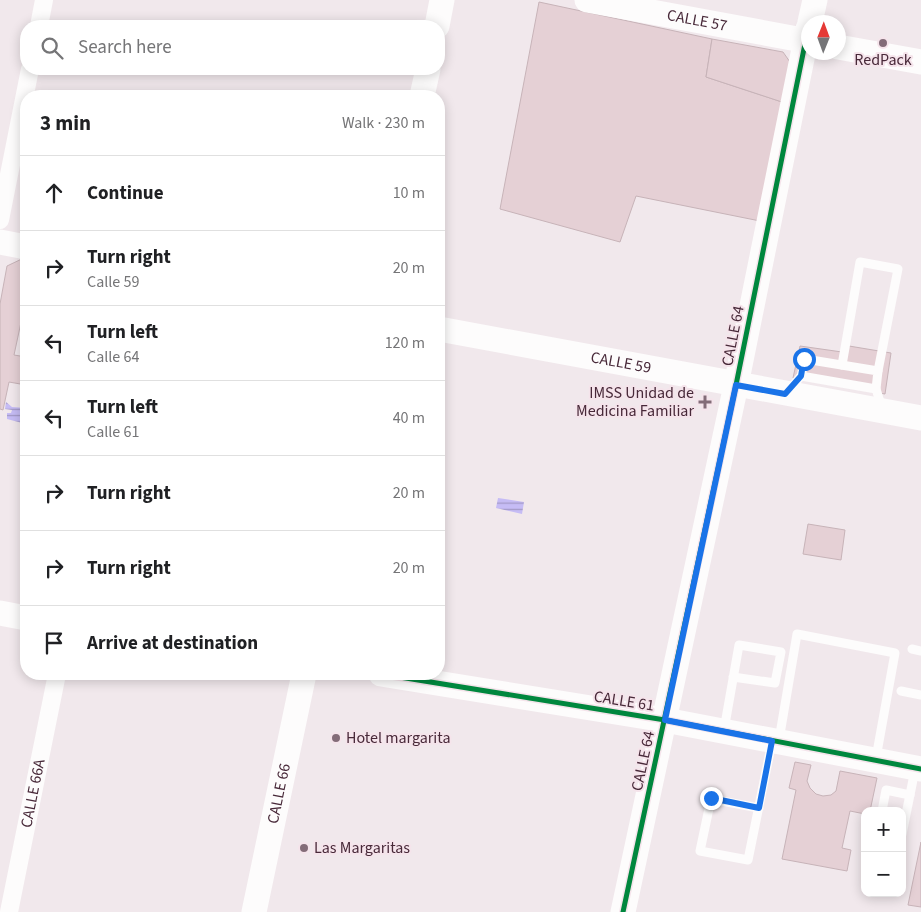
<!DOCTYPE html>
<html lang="en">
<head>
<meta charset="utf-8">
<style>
  :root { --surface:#fff; --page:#f6f6f6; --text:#202124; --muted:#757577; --line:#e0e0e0 }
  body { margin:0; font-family:"Source Sans 3",sans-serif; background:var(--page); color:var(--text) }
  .controls { position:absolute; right:15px; bottom:15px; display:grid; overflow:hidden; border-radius:10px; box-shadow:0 2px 12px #0003 }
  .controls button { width:45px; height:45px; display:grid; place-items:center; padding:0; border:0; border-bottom:1px solid var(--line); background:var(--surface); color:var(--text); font:25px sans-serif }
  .compass { position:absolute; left:801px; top:15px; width:45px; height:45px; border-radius:50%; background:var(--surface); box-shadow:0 2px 12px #0003; rotate:1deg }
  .stop { position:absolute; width:15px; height:15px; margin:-11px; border:4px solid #1a73e8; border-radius:50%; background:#fff }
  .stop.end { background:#1a73e8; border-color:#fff; box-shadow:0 1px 5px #0008 }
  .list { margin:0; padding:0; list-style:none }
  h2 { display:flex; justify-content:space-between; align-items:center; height:65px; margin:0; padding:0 20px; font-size:21px }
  h2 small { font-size:16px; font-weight:400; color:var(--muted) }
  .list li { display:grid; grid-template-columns:32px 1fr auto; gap:15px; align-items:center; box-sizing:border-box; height:75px; padding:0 20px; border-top:1px solid var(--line) }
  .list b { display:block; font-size:19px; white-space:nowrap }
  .list p { margin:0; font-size:16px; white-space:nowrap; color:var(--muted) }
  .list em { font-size:16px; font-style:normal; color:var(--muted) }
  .icon { flex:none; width:28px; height:28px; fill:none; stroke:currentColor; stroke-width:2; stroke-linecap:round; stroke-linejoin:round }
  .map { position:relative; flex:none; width:921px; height:912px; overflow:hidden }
  .search { position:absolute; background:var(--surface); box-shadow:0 2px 12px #0003; left:20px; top:20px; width:425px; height:55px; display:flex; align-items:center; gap:12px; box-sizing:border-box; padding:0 18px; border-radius:20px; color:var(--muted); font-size:19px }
  .panel { position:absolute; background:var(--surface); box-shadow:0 2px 12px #0003; left:20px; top:90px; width:425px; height:590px; border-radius:20px }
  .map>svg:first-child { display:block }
</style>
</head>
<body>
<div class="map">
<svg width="921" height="912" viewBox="0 0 921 912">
  <defs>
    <pattern id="water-rules" width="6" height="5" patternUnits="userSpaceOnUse" patternTransform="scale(1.25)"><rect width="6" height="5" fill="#c6bcf5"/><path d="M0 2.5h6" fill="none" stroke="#a399c7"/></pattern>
  </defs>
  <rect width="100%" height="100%" fill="#f1e8ec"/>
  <g fill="url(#water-rules)">
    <path d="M6,402L12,407L26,408V424L7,419V413H11L12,410L5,409Z"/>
    <path d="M498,498L524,502L522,514L496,508Z"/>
  </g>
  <g fill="#e5d0d5" stroke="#c7b3b8">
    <path d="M539,2L712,39L706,77L782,102L760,221L636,196L620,242L500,209Z"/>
    <path d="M712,39L783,52L790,62L782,102L706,77Z"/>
    <path d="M26,257V299L14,355L26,357V385L9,382L3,410L0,409V304L7,266Z"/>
    <path d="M843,345L891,353L885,394L793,378L800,346L842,352Z"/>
    <path d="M808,524L845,530L841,560L803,554Z"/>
    <path d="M795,762L811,765L807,781L810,788L816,794L823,796L831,795L836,791L840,771L877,778L870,811H865V814L850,811L842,848L851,850L847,871L782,859L796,790L789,788Z"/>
    <path d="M921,842V907L908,905Z"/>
  </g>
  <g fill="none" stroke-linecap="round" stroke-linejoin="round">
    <g stroke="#fdfcfc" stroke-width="9">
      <path d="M842,365L860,262L898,269L878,371"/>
      <path d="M801,376L805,359L878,371L876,389"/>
      <path d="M789,390L801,376L876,389L882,408"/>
      <path d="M912,649L921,651"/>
      <path d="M901,691L921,695"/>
      <path d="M724,730L739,645L781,652L775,683L733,677"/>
      <path d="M779,740L797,634L895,653L876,758"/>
      <path d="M759,808L711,799L700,851L748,860L772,742"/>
      <path d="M882,811L886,790L910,795"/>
      <path d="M902,834L915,770"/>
    </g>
    <g stroke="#fdfcfc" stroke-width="18">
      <path d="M39,26L44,0"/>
      <path d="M0,220L30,69"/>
      <path id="s1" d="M9,912L57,674"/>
    </g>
    <g stroke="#fdfcfc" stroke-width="25">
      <path id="s2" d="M587,0L808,41"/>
      <path d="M810,22L815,0"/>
      <path d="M437,26L442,0"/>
      <path d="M838,47L921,62"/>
      <path d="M422,96L428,69"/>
      <path d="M0,242L26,247"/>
      <path id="s3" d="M439,329L921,418"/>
      <path d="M0,613L26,618"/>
      <path d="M381,674L665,720L921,769"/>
      <path id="s4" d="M254,912L304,674"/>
      <path d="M623,912L736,385L808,29"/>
    </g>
    <defs>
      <g id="cycleway">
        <path d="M381,674L665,720L921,769"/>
        <path d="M623,912L736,385L808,29"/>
      </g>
    </defs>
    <use href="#cycleway" stroke="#f5e4eb" stroke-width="8"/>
    <use href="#cycleway" stroke="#00873e" stroke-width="5"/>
  </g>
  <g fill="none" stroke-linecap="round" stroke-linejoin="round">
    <path stroke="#1a73e8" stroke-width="6" d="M711,798L759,808L772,741L665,720L736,385L785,394L801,376L804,359"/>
  </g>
  <g fill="#836c78" stroke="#f5e4eb" stroke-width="2">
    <circle cx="883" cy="43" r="5"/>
    <path d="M702.5 394.5h5v5h5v5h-5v5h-5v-5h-5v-5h5z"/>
    <circle cx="336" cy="738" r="5"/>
    <circle cx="304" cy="848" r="5"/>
  </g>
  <g text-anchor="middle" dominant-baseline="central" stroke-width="4" stroke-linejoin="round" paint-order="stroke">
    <g font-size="16" fill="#482939" stroke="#f5e4eb">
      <text stroke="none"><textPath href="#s2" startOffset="112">CALLE 57</textPath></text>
      <text transform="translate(733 336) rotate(-79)">CALLE 64</text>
      <text stroke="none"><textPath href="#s3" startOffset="185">CALLE 59</textPath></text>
      <text transform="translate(624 701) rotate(9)">CALLE 61</text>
      <text transform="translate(643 761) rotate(-78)">CALLE 64</text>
      <text stroke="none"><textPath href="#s1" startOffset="121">CALLE 66A</textPath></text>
      <text stroke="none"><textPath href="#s4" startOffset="121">CALLE 66</textPath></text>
    </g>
    <g font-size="16" fill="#482939" stroke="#f5e4eb" text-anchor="start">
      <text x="883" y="60" text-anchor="middle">RedPack</text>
      <text x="694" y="393" text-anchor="end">IMSS Unidad de<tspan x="694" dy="18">Medicina Familiar</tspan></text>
      <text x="346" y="738">Hotel margarita</text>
      <text x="314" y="848">Las Margaritas</text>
    </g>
  </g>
</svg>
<div class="controls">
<button>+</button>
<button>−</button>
</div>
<svg class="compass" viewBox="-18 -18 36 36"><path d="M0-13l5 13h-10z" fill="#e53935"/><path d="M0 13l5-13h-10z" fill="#757577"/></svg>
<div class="stop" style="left:804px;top:359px"></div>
<div class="stop end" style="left:711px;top:798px"></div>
<div class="search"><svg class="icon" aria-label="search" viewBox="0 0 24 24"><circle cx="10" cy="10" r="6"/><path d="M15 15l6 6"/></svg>Search here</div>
<section class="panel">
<h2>3 min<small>Walk · 230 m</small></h2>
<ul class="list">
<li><svg class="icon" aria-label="ahead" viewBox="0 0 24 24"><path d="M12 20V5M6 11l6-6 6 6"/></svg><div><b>Continue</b></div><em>10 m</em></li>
<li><svg class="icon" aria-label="right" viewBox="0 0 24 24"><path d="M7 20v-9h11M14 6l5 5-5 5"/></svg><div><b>Turn right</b><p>Calle 59</p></div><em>20 m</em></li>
<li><svg class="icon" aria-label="left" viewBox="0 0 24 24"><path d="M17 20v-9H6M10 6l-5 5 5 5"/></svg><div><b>Turn left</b><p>Calle 64</p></div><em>120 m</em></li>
<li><svg class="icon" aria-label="left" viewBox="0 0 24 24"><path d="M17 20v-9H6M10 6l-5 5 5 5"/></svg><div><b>Turn left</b><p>Calle 61</p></div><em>40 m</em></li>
<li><svg class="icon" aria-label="right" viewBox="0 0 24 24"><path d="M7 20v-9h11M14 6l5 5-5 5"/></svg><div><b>Turn right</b></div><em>20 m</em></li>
<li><svg class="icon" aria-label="right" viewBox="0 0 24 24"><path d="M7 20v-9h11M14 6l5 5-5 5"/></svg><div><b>Turn right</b></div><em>20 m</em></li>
<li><svg class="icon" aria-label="arrive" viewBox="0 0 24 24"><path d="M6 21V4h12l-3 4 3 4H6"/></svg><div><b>Arrive at destination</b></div></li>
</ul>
</section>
</div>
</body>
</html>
